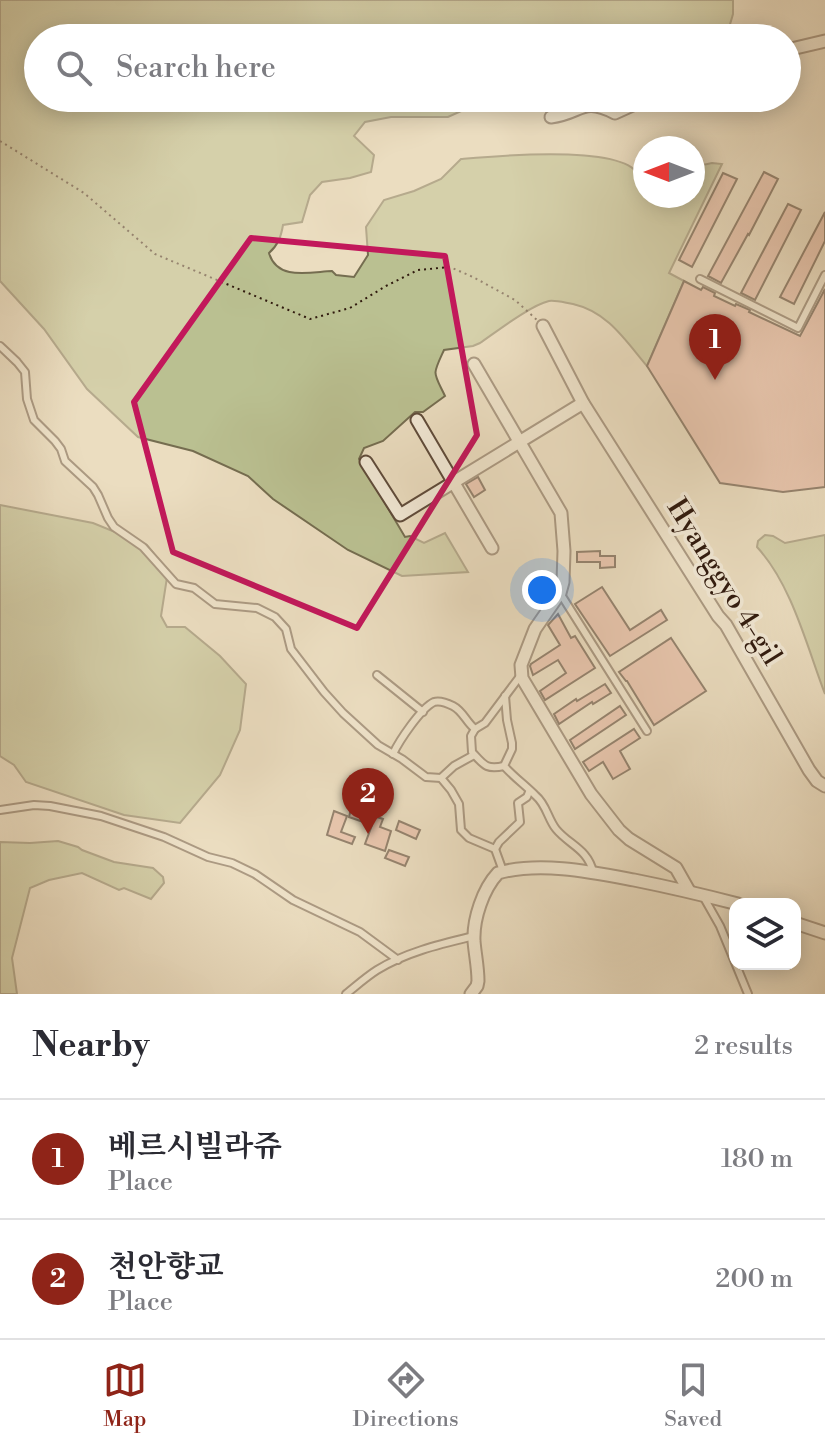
<!DOCTYPE html>
<html lang="en">
<head>
<meta charset="utf-8">
<style>
  :root { --surface:#fff; --page:#f2f2f3; --text:#2b2b33; --muted:#7c7c81; --line:#e1e1e2; --accent:#8f2418 }
  body { margin:0; font-family:"Libre Bodoni","Noto Serif KR",serif; background:var(--page); color:var(--text) }
  .controls { position:absolute; right:24px; bottom:24px; display:grid; overflow:hidden; border-radius:16px; box-shadow:0 4px 20px #0003 }
  .controls button { width:72px; height:72px; display:grid; place-items:center; padding:0; border:0; border-bottom:2px solid var(--line); background:var(--surface); color:var(--text); font:40px sans-serif }
  .compass { position:absolute; left:633px; top:136px; width:72px; height:72px; border-radius:50%; background:var(--surface); box-shadow:0 4px 20px #0003; rotate:270deg }
  .you { position:absolute; left:542px; top:590px; width:28px; height:28px; margin:-20px; border:6px solid #fff; border-radius:50%; background:#1a73e8; box-shadow:0 0 0 12px #1a73e833 }
  .badge { display:grid; place-items:center; width:52px; height:52px; border-radius:50%; background:var(--accent); color:#fff; font-size:26px; font-weight:700 }
  .pin { position:absolute; translate:-50% -66px; filter:drop-shadow(0 2px 4px #0008) }
  .pin::after { content:''; position:absolute; top:42px; width:28px; height:24px; background:inherit; clip-path:polygon(0 0,100% 0,50% 100%) }
  .list { margin:0; padding:0; list-style:none }
  h2 { display:flex; justify-content:space-between; align-items:center; height:104px; margin:0; padding:0 32px; font-size:34px }
  h2 small { font-size:26px; font-weight:400; color:var(--muted) }
  .list li { display:grid; grid-template-columns:52px 1fr auto; gap:24px; align-items:center; box-sizing:border-box; height:120px; padding:0 32px; border-top:2px solid var(--line) }
  .list b { display:block; font-size:30px; white-space:nowrap }
  .list p { margin:0; font-size:26px; white-space:nowrap; color:var(--muted) }
  .list em { font-size:26px; font-style:normal; color:var(--muted) }
  .icon { flex:none; width:44px; height:44px; fill:none; stroke:currentColor; stroke-width:2; stroke-linecap:round; stroke-linejoin:round }
  .map { position:relative; flex:none; width:825px; height:994px; overflow:hidden }
  .search { position:absolute; background:var(--surface); box-shadow:0 4px 20px #0003; left:24px; right:24px; top:24px; height:88px; display:flex; align-items:center; gap:20px; box-sizing:border-box; padding:0 28px; border-radius:44px; color:var(--muted); font-size:30px }
  .sheet { height:344px; background:var(--surface) }
  nav { display:flex; justify-content:space-around; align-items:center; box-sizing:border-box; height:112px; border-top:2px solid var(--line); background:var(--surface); font-size:22px; color:var(--muted) }
  nav a { display:grid; justify-items:center; gap:4px }
  nav .on { color:var(--accent) }
  .map>svg:first-child { display:block }
</style>
</head>
<body>
<div class="map">
<svg width="825" height="994" viewBox="0 0 825 994">
  <rect width="100%" height="100%" fill="#ebddc0"/>
  <filter id="stains"><feTurbulence type="fractalNoise" baseFrequency=".0025" numOctaves="4"/><feColorMatrix values="0 0 0 0 .2 0 0 0 0 .09 0 0 0 0 .02 0 0 0 .5 -.17"/></filter>
  <radialGradient id="worn" r=".72"><stop offset=".6" stop-color="#630" stop-opacity="0"/><stop offset="1" stop-color="#630" stop-opacity=".3"/></radialGradient>
  <g fill="#bac091" stroke="#756d50" stroke-width="2">
    <path d="M0,0H733V14L726,38H38V98H485L480,107H470L448,117H391L365,122L354,136L374,155L371,172L350,178L322,182L310,195L302,222L283,225C281,237 278,245 269,253C277,281 310,272 332,271L336,275L354,277L368,255L366,227L384,200L414,191L441,179L461,159C495,156 620,144 638,174H645V196H693V167L712,163L722,164L669,273L684,281L647,366C625,340 608,312 573,304C566,303 556,300 549,301C531,305 496,332 480,343L473,346L444,350C432,376 433,371 445,396L423,412H415L383,441L364,448L359,459L405,537L410,536L424,543L445,533L468,572L402,576L348,550L273,499L248,476L193,451L138,437L87,389L44,329L0,281Z"/>
    <path d="M0,505L93,523L147,545L168,571L161,616L167,627H185L220,656L246,684L240,730L220,775L180,823L124,815L26,782L14,765L0,756Z"/>
    <path d="M765,535L773,536L785,543L825,535V694C807,647 792,585 757,547L758,541Z"/>
    <path d="M58,841L78,847L82,850L114,862L153,868L163,877L164,883L151,899L124,888L119,890L82,873L49,880L30,888L12,958L17,994H0V842L30,843Z"/>
  </g>
  <g fill="#e6ae9c" stroke="#301a0e" stroke-width="2">
    <path d="M764,172L778,179L749,235L748,234L721,283L708,276Z"/>
    <path d="M723,173L737,179L692,267L679,260Z"/>
    <path d="M788,204L801,210L755,300L741,293Z"/>
    <path d="M825,212V241L794,304L780,297Z"/>
    <path d="M684,281L701,290L703,287L715,293L714,296L735,306L736,304L750,310L749,312L800,336L825,289V487L783,492L720,483L647,366Z"/>
    <path d="M478,477L485,490L474,497L466,484Z"/>
    <path d="M600,551V556H615V567L600,568V562H577V552Z"/>
    <path d="M602,587L630,630L661,610L667,620L610,656L575,604Z"/>
    <path d="M558,614L571,638L575,636L595,668L545,700L540,691L566,673L558,660L533,675L530,666L531,664L560,645L548,625Z"/>
    <path d="M671,638L706,691L654,725L627,681H626L619,672Z"/>
    <path d="M605,684L611,693L593,704L592,702L559,724L554,714L576,699L577,701Z"/>
    <path d="M620,706L626,715L575,749L570,740Z"/>
    <path d="M634,729L640,738L620,751L630,769L613,779L603,762L589,771L583,762Z"/>
    <path d="M351,809L383,819L380,827L391,831L385,851L365,844L372,825L349,817Z"/>
    <path d="M334,811L347,816L341,832L355,837L352,844L327,835Z"/>
    <path d="M399,821L420,830L416,839L396,830Z"/>
    <path d="M389,850L409,857L405,866L385,858Z"/>
  </g>
  <g fill="none" stroke-linecap="round" stroke-linejoin="round">
    <defs>
      <g id="service">
        <path d="M700,279L798,328L825,275"/>
        <path d="M0,346L17,362L25,372L27,399L34,420L55,441L61,449L65,461L93,487L98,495L108,518L114,527L143,547L176,584L194,588L215,604L257,608L275,617L286,629L291,649L324,692L343,713L378,745L402,759L426,777L441,778L451,790L459,804L461,830L469,838L495,849L503,871"/>
        <path d="M560,593L647,731"/>
        <path d="M377,675L423,712"/>
        <path d="M505,696L507,720L512,743V749L504,766C514,777 526,786 536,796C546,804 548,819 556,829C569,845 588,849 593,872"/>
        <path d="M475,729L485,723L521,675"/>
        <path d="M475,729L471,736L472,752C484,765 486,770 504,766"/>
        <path d="M393,754C399,741 421,708 434,702C440,700 447,703 453,706C463,711 466,722 475,729"/>
        <path d="M441,778L454,766L474,755"/>
        <path d="M0,810L34,805L50,806L101,816L164,837L208,857L232,863L255,874L293,900L360,932L398,960"/>
        <path d="M495,849L499,842L520,822L518,803L527,797L529,792"/>
        <path d="M703,896L720,926L748,994"/>
        <path d="M346,994C356,986 366,977 377,970C406,952 441,944 474,936"/>
      </g>
      <g id="minor">
        <path d="M787,50L825,41"/>
        <path d="M551,117C583,113 581,96 615,113L648,98"/>
        <path d="M543,326L583,403L718,616L726,625L809,770L817,781L825,786"/>
        <path d="M474,364L561,513L564,551L563,582L560,593L535,629L521,665L522,678L591,794L619,830L629,839L676,868L689,891"/>
        <path d="M417,420L492,548"/>
        <path d="M366,462L400,515L583,403"/>
        <path d="M795,923L825,933"/>
        <path d="M471,994L477,986L478,981C478,967 475,954 474,941C473,919 483,889 498,873C540,861 592,872 634,880C669,887 703,895 738,904"/>
      </g>
    </defs>
    <use href="#service" stroke="#5f4b3a" stroke-width="10"/>
    <use href="#minor" stroke="#5f4b3a" stroke-width="15"/>
    <path stroke="#301a0e" stroke-width="2" stroke-dasharray="2 4" stroke-linecap="butt" d="M0,141L84,193L155,254L310,319L350,308L386,286L418,270L450,267L473,277L515,300L537,320"/>
    <use href="#service" stroke="#f2e9d6" stroke-width="6"/>
    <use href="#minor" stroke="#f2e9d6" stroke-width="11"/>
  </g>
  <path d="M0 0H825V994H0ZM251,238L445,256L477,435L357,628L173,552L134,402Z" fill="#ebddc0" fill-opacity=".55" fill-rule="evenodd"/>
  <path fill="none" stroke="#c2185b" stroke-width="6" stroke-linejoin="round" d="M251,238L445,256L477,435L357,628L173,552L134,402Z"/>
  <g text-anchor="middle" dominant-baseline="central" stroke-width="7" stroke-linejoin="round" paint-order="stroke">
    <g font-size="28" fill="#301a0e" stroke="#f2e9d6">
      <text transform="translate(724 582) rotate(58)">Hyanggyo 4-gil</text>
    </g>
  </g>
  <rect width="100%" height="100%" filter="url(#stains)"/>
  <rect width="100%" height="100%" fill="url(#worn)"/>
</svg>
<div class="controls">
<button><svg class="icon" aria-label="layers" viewBox="0 0 24 24"><path d="M12 4l9 5-9 5-9-5zM3 14l9 5 9-5"/></svg></button>
</div>
<svg class="compass" viewBox="-18 -18 36 36"><path d="M0-13l5 13h-10z" fill="#e53935"/><path d="M0 13l5-13h-10z" fill="#7c7c81"/></svg>
<div class="you"></div>
<div class="pin badge" style="left:715px;top:380px">1</div>
<div class="pin badge" style="left:368px;top:834px">2</div>
<div class="search"><svg class="icon" aria-label="search" viewBox="0 0 24 24"><circle cx="10" cy="10" r="6"/><path d="M15 15l6 6"/></svg>Search here</div>
</div>
<section class="sheet">
<h2>Nearby<small>2 results</small></h2>
<ul class="list">
<li><span class="badge">1</span><div><b>베르시빌라쥬</b><p>Place</p></div><em>180 m</em></li>
<li><span class="badge">2</span><div><b>천안향교</b><p>Place</p></div><em>200 m</em></li>
</ul>
</section>
<nav>
<a class="on"><svg class="icon" aria-label="map" viewBox="0 0 24 24"><path d="M3 6l6-2 6 2 6-2v14l-6 2-6-2-6 2zM9 4v14M15 6v14"/></svg>Map</a>
<a><svg class="icon" aria-label="directions" viewBox="0 0 24 24"><path d="M12 3l9 9-9 9-9-9zM9 14v-3h6M13 9l2 2-2 2"/></svg>Directions</a>
<a><svg class="icon" aria-label="saved" viewBox="0 0 24 24"><path d="M7 4h10v16l-5-4-5 4z"/></svg>Saved</a>
</nav>
</body>
</html>
